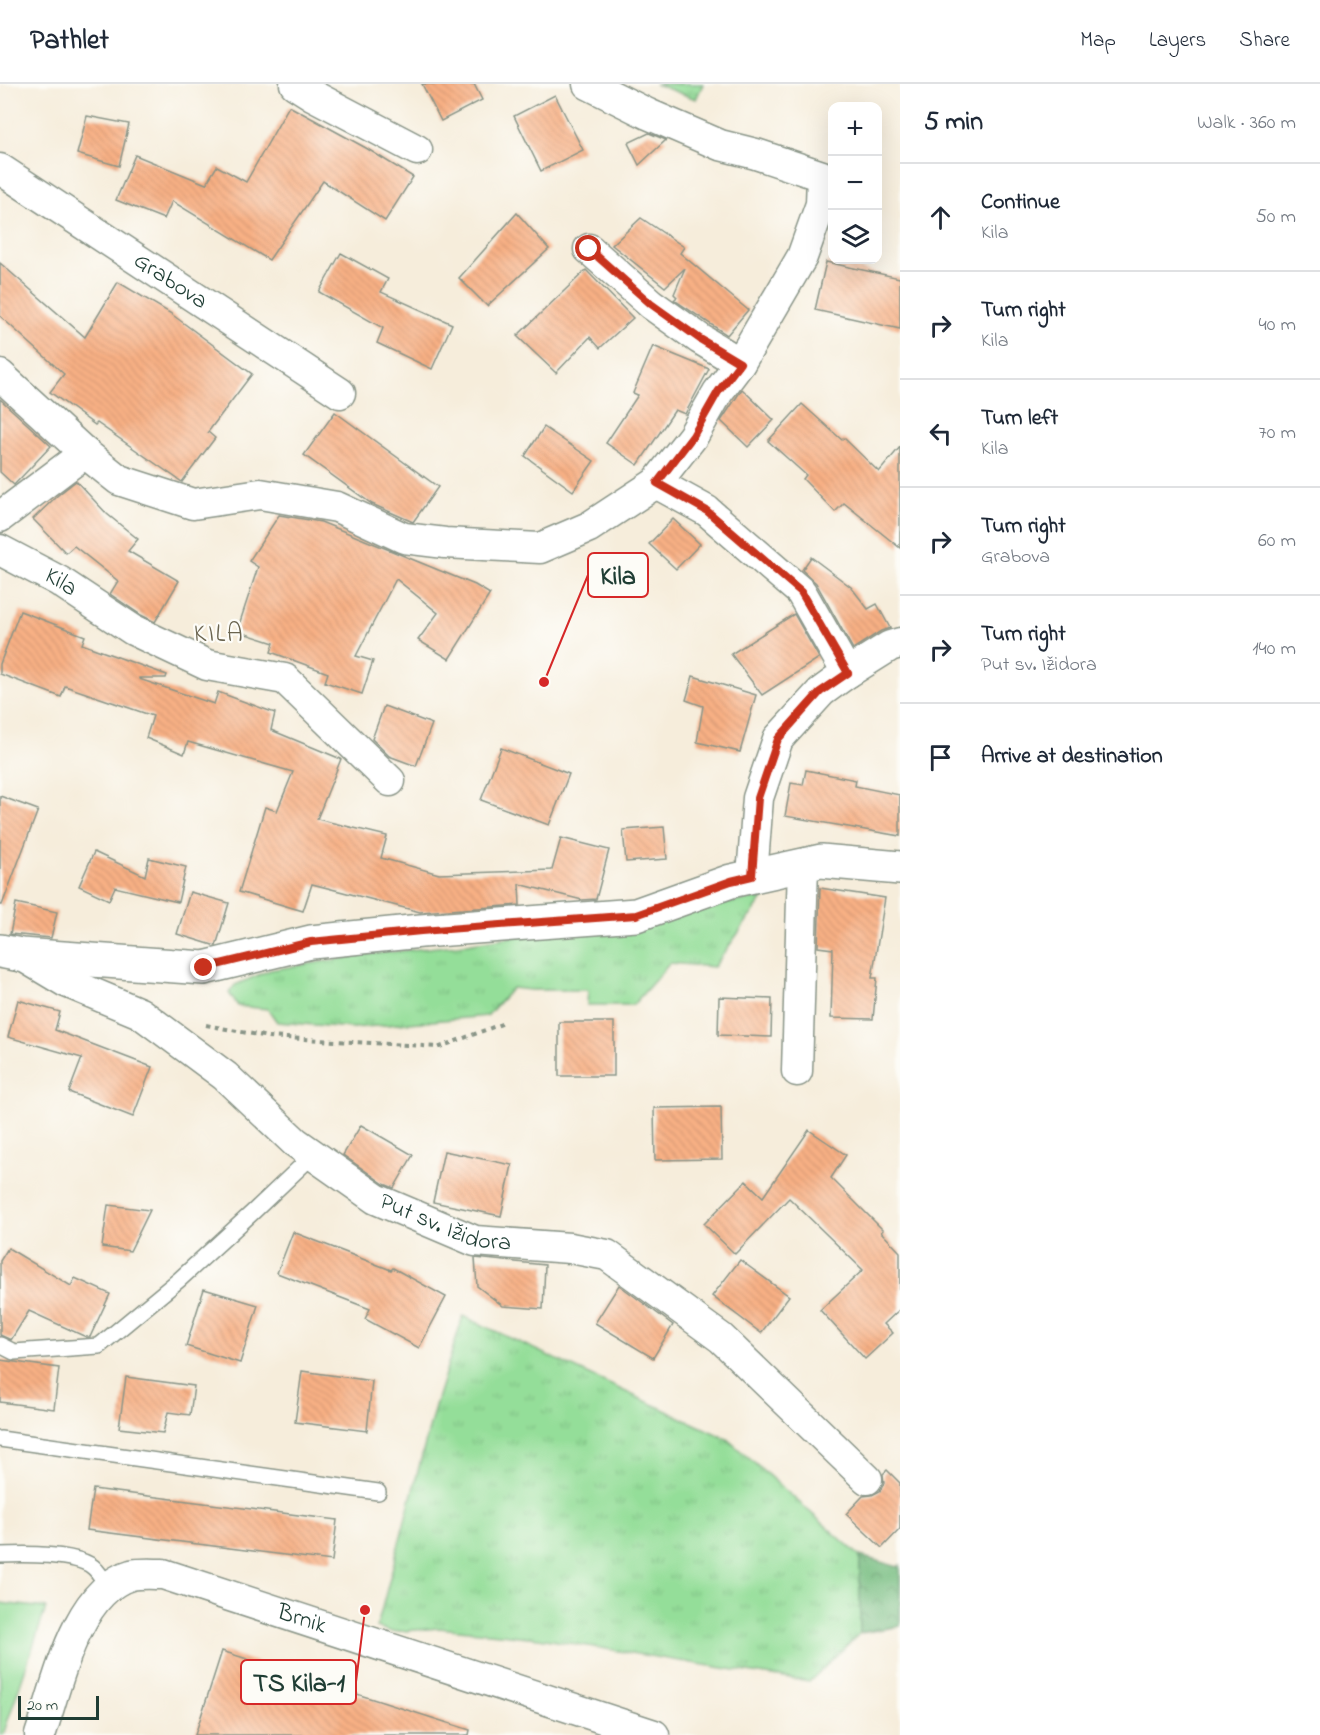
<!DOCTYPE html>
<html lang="en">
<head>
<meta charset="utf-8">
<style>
  :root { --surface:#fff; --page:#f2f2f3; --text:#1f2937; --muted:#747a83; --line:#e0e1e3 }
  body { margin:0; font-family:"Indie Flower",sans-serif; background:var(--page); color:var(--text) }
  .controls { position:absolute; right:18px; top:18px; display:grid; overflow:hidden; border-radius:12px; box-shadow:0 6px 24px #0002 }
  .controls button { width:54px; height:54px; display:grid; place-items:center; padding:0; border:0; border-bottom:2px solid var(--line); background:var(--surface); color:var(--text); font:30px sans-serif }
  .scale { position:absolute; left:18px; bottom:15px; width:81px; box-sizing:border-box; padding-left:6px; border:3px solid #1f3d34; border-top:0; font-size:16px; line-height:21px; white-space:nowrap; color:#1f3d34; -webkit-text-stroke:4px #fdfcf7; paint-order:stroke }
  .stop { position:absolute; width:18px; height:18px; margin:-14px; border:4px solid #c8321e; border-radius:50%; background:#fff }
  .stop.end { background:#c8321e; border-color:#fff; box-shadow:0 2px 6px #0008 }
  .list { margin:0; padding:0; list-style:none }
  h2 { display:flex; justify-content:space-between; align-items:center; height:78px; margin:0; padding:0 24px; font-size:26px }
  h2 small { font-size:20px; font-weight:400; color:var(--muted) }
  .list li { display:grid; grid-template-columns:39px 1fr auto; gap:18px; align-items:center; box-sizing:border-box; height:108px; padding:0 24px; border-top:2px solid var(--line) }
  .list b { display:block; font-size:22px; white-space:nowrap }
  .list p { margin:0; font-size:20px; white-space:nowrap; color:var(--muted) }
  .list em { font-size:20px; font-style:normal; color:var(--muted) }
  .icon { flex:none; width:33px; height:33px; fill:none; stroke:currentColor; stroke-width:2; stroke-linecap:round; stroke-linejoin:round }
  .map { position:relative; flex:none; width:900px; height:1651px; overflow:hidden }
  header { display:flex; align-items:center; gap:36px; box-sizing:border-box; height:84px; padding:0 30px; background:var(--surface); border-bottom:2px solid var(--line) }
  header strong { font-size:28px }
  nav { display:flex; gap:33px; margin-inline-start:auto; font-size:21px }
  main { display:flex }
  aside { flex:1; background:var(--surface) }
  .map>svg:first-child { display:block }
</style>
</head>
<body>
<header>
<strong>Pathlet</strong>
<nav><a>Map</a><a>Layers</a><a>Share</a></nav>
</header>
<main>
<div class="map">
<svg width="900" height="1651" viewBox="0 0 900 1651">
  <defs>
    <pattern id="grass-tufts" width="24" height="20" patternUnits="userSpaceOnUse" patternTransform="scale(1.5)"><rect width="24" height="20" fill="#94de99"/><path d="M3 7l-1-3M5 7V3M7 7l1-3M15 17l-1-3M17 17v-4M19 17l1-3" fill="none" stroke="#7fbf84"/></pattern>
    <pattern id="forest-crowns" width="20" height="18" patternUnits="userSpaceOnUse" patternTransform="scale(1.5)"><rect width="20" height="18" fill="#77bd81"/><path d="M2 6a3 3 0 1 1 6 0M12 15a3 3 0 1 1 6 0" fill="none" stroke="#619b6a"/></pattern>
    <pattern id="building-back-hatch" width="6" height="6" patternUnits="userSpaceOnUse" patternTransform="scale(1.5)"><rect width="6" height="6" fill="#f8b084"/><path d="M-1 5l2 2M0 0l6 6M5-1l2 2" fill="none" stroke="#d49873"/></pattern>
  </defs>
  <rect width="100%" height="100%" fill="#fdfcf7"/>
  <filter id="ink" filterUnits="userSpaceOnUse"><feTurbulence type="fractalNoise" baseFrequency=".0167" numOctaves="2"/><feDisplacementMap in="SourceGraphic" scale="12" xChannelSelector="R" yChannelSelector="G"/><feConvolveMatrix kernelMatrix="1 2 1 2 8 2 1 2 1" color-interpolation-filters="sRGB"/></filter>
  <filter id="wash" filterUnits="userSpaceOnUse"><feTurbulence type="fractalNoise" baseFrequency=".008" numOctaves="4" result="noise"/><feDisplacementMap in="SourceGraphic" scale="24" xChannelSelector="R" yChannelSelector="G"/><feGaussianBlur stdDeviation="1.35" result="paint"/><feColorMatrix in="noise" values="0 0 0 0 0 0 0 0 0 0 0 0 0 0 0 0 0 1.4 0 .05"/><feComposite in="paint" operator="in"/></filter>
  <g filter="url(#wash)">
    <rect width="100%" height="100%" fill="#f6eddb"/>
    <g fill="url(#grass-tufts)" stroke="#5a8e66" stroke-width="1.5">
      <path d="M655,0H703L696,15Z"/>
      <path d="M764,813L714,883L670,879L633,921H587L588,906H531L512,904L487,932L353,944L277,938L268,925L238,922L229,909L235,901L270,886L371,870L466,860Z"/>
      <path d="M463,1232L727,1355L860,1472V1549L809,1598L539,1554L439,1544L392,1548L377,1543L435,1322Z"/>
    </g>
    <path fill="url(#forest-crowns)" stroke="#4b7d5a" stroke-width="1.5" d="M860,1472L898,1483L900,1481V1542L860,1549Z"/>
    <path fill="#94de99" stroke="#5a8e66" stroke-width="1.5" d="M0,1519L46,1524L3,1651H0Z"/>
    <g id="blocks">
      <g fill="url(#building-back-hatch)">
        <path d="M422,0H474L482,16L441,37Z"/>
        <path d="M555,11L583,66L541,87L514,32Z"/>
        <path d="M289,22L366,64L413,93L385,137L323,97L269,176L172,117L164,135L116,116L135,71L206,100L217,82L246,98Z"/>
        <path d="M87,32L129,40L119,82L77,70Z"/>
        <path d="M649,49L666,56L639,81L628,59Z"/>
        <path d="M517,129L549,165L487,222L459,194Z"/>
        <path d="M641,134L684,163L680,169L748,226L727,251L674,216L677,213L674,210L685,184L665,203L612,161Z"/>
        <path d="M341,169L388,195L381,208L452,240L432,285L377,259L383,244L319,208Z"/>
        <path d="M826,178L900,194V245L815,226Z"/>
        <path d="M0,179L85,253L118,198L170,229L252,290L208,348L215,354L182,398L97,339L95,341L50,308L64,290L0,232Z"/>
        <path d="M586,186L633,234L600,264L590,253L556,289L517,252Z"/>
        <path d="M653,262L709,285L685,330L675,326L638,381L606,359L638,311L633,309Z"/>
        <path d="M742,305L774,336L748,363L721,337Z"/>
        <path d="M0,315L51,362L14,401L0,388Z"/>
        <path d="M802,320L842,356L844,354L879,388L900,363V464L844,419L835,428L803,395L806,391L768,357Z"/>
        <path d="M335,328L438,403L413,438L372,420L304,371Z"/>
        <path d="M544,343L594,377L573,407L525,372Z"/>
        <path d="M76,397L107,430L138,455L128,467L179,497L155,538L141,531L110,510L118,497L74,462L66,469L33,435L58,411Z"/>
        <path d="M279,431L321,438L475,501L490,510L449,575L418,556L438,529L396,495L356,572L373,577L362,610L325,598L328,589L271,568L274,559L237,547L258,483L249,477Z"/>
        <path d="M673,435L700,460L676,485L649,460Z"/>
        <path d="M811,473L851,503L868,525L877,520L890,544L881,547L853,565L816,499L802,486Z"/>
        <path d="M20,527L85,552L82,560L167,591L166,594H139V595L214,620L218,608L275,629L271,646L341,675L317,735L387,752L381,774L439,790L552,786L561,754L609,766L596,815L582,816L519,800L520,821L420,828L312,800L303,827L239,808L265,723L277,727L293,688L188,658L184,670L146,654L153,632L65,602L61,613L0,590V580Z"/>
        <path d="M794,530L819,574L762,611L731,570Z"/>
        <path d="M693,592L756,611L740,668L697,658L703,622L686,616Z"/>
        <path d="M384,622L432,640L416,682L389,672L372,655Z"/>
        <path d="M501,664L569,690L549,741L481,716Z"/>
        <path d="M806,686L856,696L855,702L900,711V752L785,732L791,699L803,701Z"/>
        <path d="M0,712L38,726L2,821H0Z"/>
        <path d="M664,743L667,775L626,778L623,746Z"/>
        <path d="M94,768L145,792L149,774L186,783L178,818L115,803L109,816L79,802Z"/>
        <path d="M820,804L885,814L872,894H877L873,935L831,934L833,865L818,863Z"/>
        <path d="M190,808L229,819L216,862L177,850Z"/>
        <path d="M16,819L57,828L51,854L10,850Z"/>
        <path d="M719,913L772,915L771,953L718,951Z"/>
        <path d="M18,916L60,928L55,946L152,983L133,1033L69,1008L82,974L8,953Z"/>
        <rect x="559" y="938" width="55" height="54"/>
        <path d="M721,1023L722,1075L655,1076L654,1024Z"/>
        <path d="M361,1041L413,1071L394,1104L384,1100L343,1071Z"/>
        <path d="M809,1046L846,1071L831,1094L883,1146L881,1148L900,1168V1225L884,1240L893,1249L865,1275L820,1226L863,1186L789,1114L735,1170L704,1140L746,1097L763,1113Z"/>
        <path d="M444,1067L512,1081L501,1132L433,1118Z"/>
        <path d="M108,1121L150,1126L130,1167L102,1163Z"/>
        <path d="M293,1148L391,1186L393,1184L446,1213L419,1264L365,1235L370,1225L277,1189Z"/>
        <path d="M8,1164L71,1202L75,1194L110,1210L90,1253H86L29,1227L11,1256L0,1251V1177Z"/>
        <path d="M475,1174L545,1181L543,1225L503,1222L477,1202Z"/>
        <path d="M740,1176L789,1212L761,1249L712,1212Z"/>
        <path d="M619,1201L673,1241L653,1274L595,1239Z"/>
        <path d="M204,1205L258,1221L240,1279L186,1262Z"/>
        <path d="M0,1276L59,1284L54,1325L0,1318Z"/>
        <path d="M302,1287L372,1297L367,1347L295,1338Z"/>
        <path d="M126,1293L194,1302L190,1331L168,1328L163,1349L119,1344Z"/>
        <path d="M887,1386L900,1399V1445L882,1464L846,1430L863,1412L872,1411L880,1407L884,1399L883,1390Z"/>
        <path d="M93,1405L337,1436L332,1477L87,1446Z"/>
        <path d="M222,1567L470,1646L469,1651H195Z"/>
      </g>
    </g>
  </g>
  <g filter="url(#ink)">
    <use href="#blocks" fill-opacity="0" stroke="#8a9588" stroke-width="1.5"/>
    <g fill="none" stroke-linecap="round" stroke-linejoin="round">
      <defs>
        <g id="lane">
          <path d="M0,1261L14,1268L99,1262L180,1195L253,1128L313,1071"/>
          <path d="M0,1355L378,1408"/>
          <path d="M0,1471C22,1470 76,1469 93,1483C99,1488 103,1496 108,1502"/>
        </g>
        <g id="street">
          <path d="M295,0L314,12L417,66"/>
          <path d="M588,0L648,30L720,61L756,70L822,92L821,120L802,173L740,279"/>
          <path id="s1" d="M0,85L340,309"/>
          <path d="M0,291L85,369"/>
          <path d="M656,399L707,427L801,508L847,589"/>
          <path d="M0,433L85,369L119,396L193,420L260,410L337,423L404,454L445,459L540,464L589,443L656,399L693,352L718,308L740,279L700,255L651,220L589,165"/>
          <path id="s2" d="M0,466L59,497L133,546L207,581L285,595L390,697"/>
          <path d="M752,792L758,714L778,655L821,608L847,589L890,562L900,559"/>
          <path id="s3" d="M21,871L66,898L140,929L225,992L295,1058L376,1115L475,1157L570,1164L607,1171L721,1254L867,1395"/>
          <path d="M797,987L803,781"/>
          <path id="s4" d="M40,1651C57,1603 75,1507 131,1491C141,1489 153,1490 163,1490L654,1651"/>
        </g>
        <path id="secondary" d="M0,867L21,871L204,884L311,858L421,847L636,831L731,797L821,777L900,784"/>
      </defs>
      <use href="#lane" stroke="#8a9588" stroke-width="18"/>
      <use href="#street" stroke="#8a9588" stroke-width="33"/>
      <use href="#secondary" stroke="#8a9588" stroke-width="36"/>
      <path stroke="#8a9588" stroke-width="4" stroke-dasharray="4.5 4.5" stroke-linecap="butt" d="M206,941L268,953L440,963L504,939"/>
      <use href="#lane" stroke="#fff" stroke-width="15"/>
      <use href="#street" stroke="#fff" stroke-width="30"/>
      <use href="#secondary" stroke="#fff" stroke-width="33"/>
    </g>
  </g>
  <g fill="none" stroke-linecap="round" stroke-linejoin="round" filter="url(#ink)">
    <path stroke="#c8321e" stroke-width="8" d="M204,884L311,858L421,847L636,831L731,797L752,792L758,714L778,655L820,608L848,589L801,508L707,427L657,399L693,352L718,308L740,279L700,255L651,220L589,165"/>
  </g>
  <g text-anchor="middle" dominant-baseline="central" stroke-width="4.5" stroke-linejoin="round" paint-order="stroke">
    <g font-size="24" fill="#1f3d34" stroke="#fdfcf7">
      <text stroke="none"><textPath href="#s1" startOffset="204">Grabova</textPath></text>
      <text stroke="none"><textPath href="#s2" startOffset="69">Kila</textPath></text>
      <text stroke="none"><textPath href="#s3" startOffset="508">Put sv. Ižidora</textPath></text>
      <text stroke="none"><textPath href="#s4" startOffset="369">Brnik</textPath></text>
    </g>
    <g font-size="26" letter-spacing="1.5" fill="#6b6550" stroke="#fdfcf7">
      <text x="219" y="551">KILA</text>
    </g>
  </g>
  <path fill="none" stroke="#d62828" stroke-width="2" d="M544 598L588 491M365 1526L356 1598"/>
  <g fill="#d62828" stroke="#fdfcf7" stroke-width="2">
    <circle cx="544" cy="598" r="6"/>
    <circle cx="365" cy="1526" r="6"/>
  </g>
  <g fill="#fdfcf7" stroke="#d62828" stroke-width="2">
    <rect x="588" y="469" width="60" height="44" rx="6"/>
    <rect x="241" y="1576" width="115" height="44" rx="6"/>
  </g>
  <g font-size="26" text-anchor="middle" font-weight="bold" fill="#1f3d34">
    <text x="618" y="500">Kila</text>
    <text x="299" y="1607">TS Kila-1</text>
  </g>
</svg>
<div class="controls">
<button>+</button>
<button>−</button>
<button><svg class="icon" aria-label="layers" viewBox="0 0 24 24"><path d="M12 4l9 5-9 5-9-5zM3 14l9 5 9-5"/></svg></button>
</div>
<div class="scale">20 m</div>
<div class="stop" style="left:589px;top:165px"></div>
<div class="stop end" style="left:204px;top:884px"></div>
</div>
<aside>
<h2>5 min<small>Walk · 360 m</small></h2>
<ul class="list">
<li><svg class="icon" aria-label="ahead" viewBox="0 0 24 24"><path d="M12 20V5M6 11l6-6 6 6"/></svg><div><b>Continue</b><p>Kila</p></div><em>50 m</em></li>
<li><svg class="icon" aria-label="right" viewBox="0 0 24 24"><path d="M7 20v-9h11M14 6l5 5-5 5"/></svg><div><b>Turn right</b><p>Kila</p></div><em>40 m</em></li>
<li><svg class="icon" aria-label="left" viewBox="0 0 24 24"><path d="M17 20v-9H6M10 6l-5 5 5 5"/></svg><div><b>Turn left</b><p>Kila</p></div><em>70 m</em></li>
<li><svg class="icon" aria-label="right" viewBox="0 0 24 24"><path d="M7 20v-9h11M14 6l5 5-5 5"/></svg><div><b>Turn right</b><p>Grabova</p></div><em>60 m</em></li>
<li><svg class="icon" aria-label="right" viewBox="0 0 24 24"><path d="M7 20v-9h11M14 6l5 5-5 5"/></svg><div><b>Turn right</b><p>Put sv. Ižidora</p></div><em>140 m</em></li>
<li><svg class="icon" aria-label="arrive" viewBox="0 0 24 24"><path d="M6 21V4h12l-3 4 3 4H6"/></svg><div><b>Arrive at destination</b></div></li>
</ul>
</aside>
</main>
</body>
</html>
